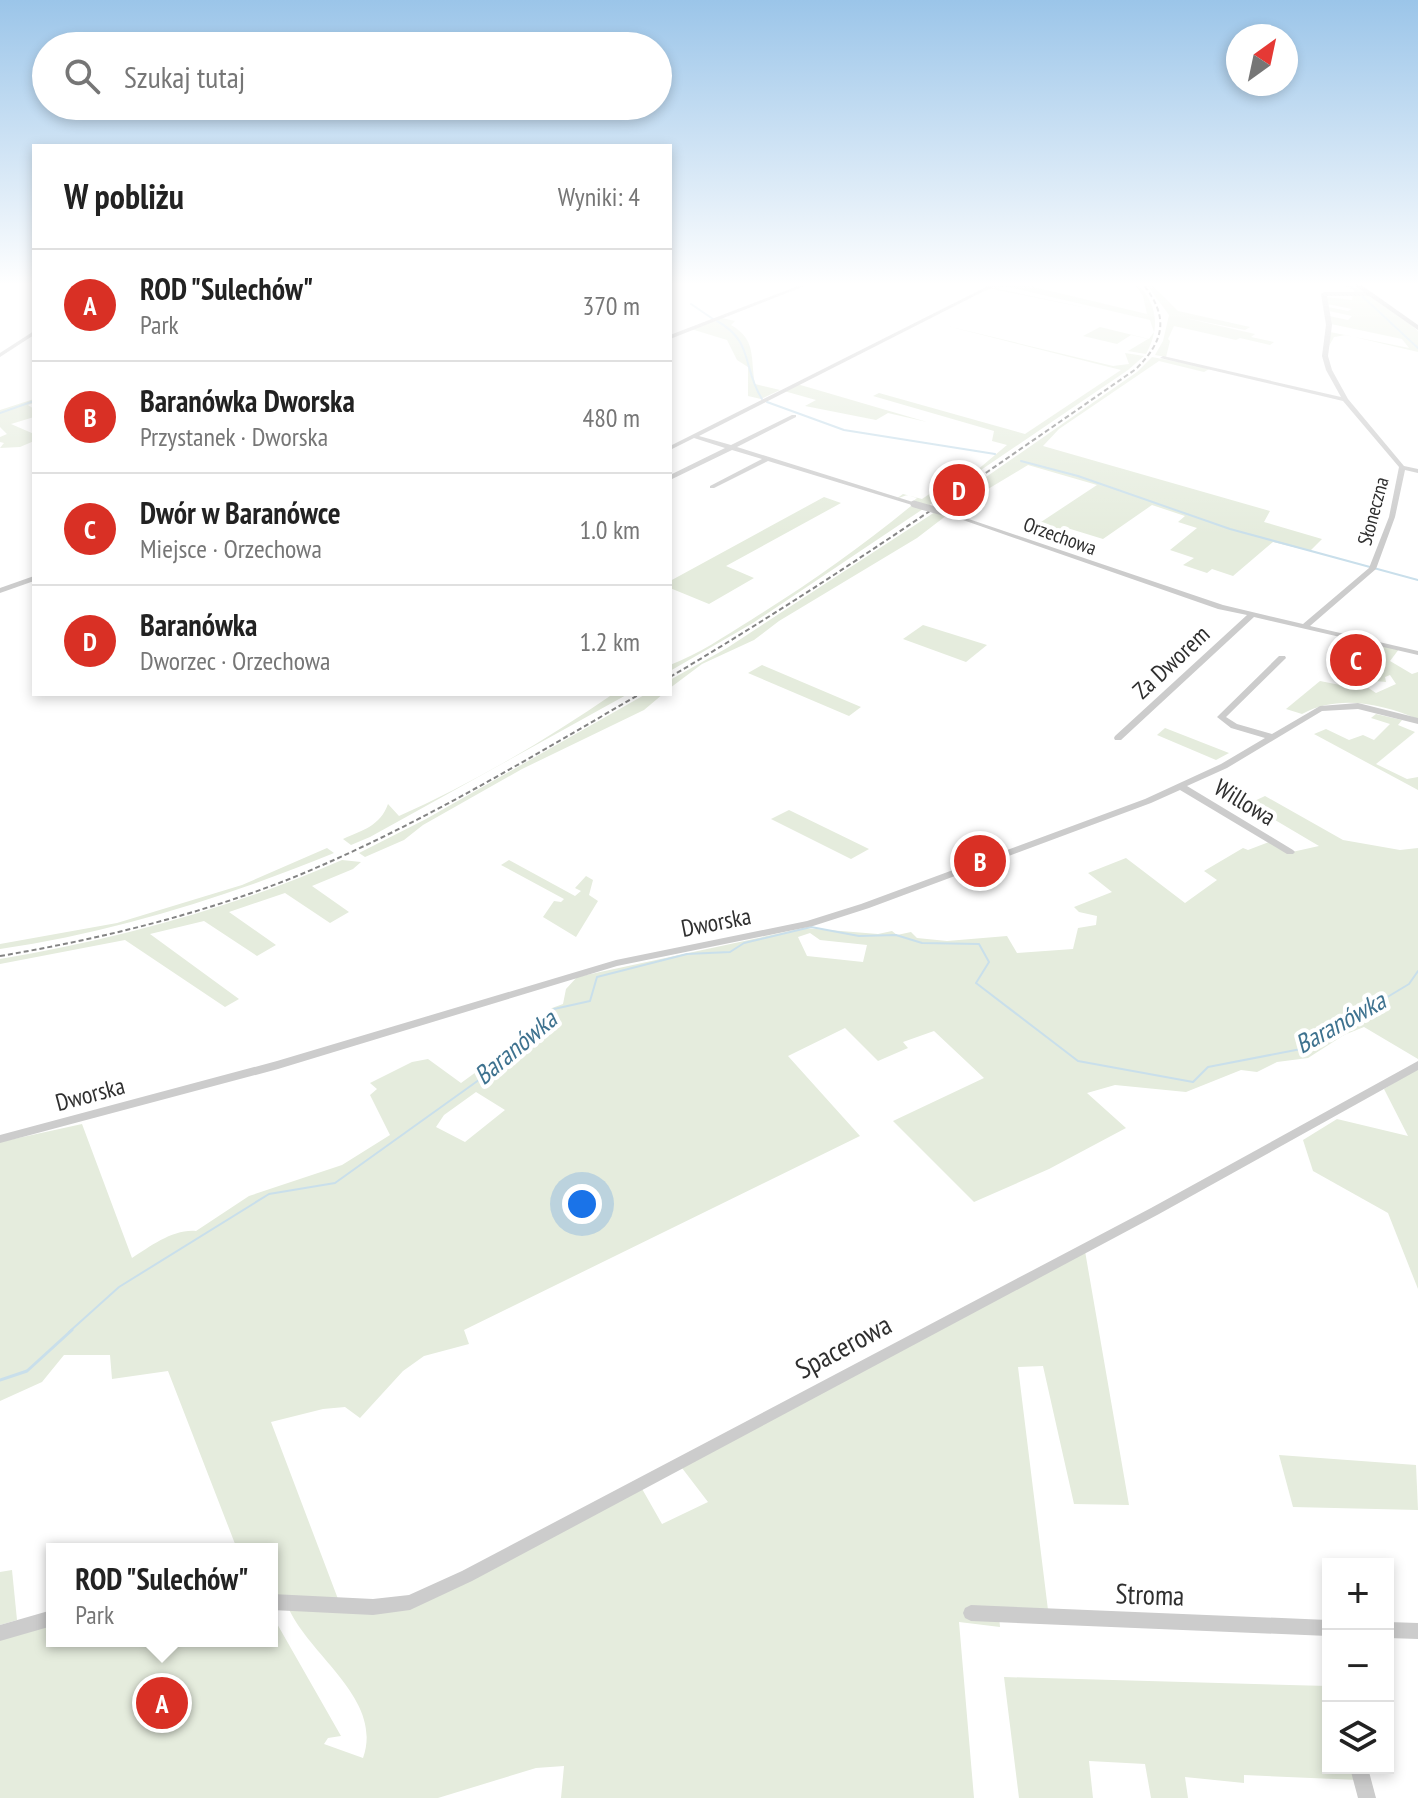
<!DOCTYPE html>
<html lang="pl">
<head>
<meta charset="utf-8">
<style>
  :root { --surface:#fff; --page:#f2f2f2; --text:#222; --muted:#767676; --line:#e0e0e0; --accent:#d93025 }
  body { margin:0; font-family:"PT Sans Narrow",sans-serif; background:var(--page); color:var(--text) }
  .controls { position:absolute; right:24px; bottom:24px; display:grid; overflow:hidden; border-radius:0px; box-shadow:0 4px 12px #0003 }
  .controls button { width:72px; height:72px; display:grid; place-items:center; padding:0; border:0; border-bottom:2px solid var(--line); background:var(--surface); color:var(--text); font:40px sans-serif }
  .compass { position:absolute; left:1226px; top:24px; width:72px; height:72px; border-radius:50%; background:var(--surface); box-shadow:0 4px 12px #0003; rotate:33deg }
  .you { position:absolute; left:582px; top:1204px; width:28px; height:28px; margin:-20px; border:6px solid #fff; border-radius:50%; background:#1a73e8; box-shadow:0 0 0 12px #1a73e833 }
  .badge { display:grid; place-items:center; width:52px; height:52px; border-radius:50%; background:var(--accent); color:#fff; font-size:26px; font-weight:700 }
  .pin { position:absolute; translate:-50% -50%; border:4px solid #fff; box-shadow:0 2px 8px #0006 }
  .popup { position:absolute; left:46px; top:1543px; width:232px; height:104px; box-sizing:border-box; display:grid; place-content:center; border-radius:0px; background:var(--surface); filter:drop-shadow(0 2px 6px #0005); font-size:26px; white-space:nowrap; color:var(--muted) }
  .popup b { font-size:30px; color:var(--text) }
  .popup::after { content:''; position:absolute; left:50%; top:100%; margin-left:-16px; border:16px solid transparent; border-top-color:var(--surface) }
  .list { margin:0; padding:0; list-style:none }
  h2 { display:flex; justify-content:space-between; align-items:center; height:104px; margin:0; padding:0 32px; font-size:34px }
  h2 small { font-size:26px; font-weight:400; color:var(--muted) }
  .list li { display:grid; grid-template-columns:52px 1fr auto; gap:24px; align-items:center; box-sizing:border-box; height:112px; padding:0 32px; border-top:2px solid var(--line) }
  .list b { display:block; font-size:30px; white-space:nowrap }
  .list p { margin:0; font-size:26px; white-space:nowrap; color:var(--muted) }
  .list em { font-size:26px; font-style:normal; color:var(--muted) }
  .icon { flex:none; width:44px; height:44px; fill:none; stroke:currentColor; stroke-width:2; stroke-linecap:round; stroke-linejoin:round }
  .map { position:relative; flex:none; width:1418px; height:1798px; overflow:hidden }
  .search { position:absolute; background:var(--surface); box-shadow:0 4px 12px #0003; left:32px; top:32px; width:640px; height:88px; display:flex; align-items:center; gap:20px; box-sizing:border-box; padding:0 28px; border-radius:44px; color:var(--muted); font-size:30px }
  .panel { position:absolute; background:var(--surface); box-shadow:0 4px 12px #0003; left:32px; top:144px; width:640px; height:552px; border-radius:0px }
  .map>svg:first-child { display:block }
</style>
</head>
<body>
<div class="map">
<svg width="1418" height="1798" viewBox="0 0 1418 1798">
  <rect width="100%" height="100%" fill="#fff"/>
  <g fill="#e5ecdd" fill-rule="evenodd">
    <path d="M998,284H1021L1147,314L1143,296L1134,284H1138C1158,306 1160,328 1146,354L1128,351L1148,339L1131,335L1117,344L1083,336L1100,327L1149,339L1154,332L1150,320L1004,286L999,289L1097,310L992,289L982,291Z"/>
    <path d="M1146,284H1151L1178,311L1250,327L1245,330L1185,318L1255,334L1251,337L1274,342L1270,345L1240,338L1236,340L1174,326L1168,339L1170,341L1166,357L1155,355L1163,341L1169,315Z"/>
    <path d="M1337,284C1366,284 1397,312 1418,331V352L1346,335L1334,337L1329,346L1330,332L1409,348L1402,339L1331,324L1329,316L1348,320L1352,316L1329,311L1328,307L1348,311L1352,309L1327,304L1326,297L1352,300L1354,290Z"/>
    <path d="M722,318L735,321L731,325C757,340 750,357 755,384L780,390L761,399L748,396V367L737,360L727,340L691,329Z"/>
    <path d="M947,326L1113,366L1129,364L1125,353L1144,356L1128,370L928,506L911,503L917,498L907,495L896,499L903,494L922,499L940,487L976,471L1007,445L992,441L994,431L873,396L879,393L1025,434L1121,370Z"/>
    <path d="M1152,357L1211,368L1204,372L1159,361L1059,429L1043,446L1270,511L1264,522L1322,539L1310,551L1273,542L1233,576L1212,569L1207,573L1183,565L1194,558L1170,550L1197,528L1178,522L1185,516L1152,505L1103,539L1064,527L1058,530L1038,524L1097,485L1028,465L973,498L975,500L961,515L940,509L1137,372Z"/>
    <path d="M797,384L927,422L888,413L876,420L805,406L816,400L784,391Z"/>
    <path d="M34,399V403L28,405L34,409V417L11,424L34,434V441L20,447L0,448L4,443L0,442V437L7,434L0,427V410Z"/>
    <path d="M824,497L841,503L726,566L754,578L709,604L670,588V581Z"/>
    <path d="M911,506L923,509L753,623L670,671V665C699,654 725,636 751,620C807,585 860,548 911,506Z"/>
    <path d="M935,512L947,515L917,538L779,621L754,640L702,664L670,688V680L727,648Z"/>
    <path d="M923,625L987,645L966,662L903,639Z"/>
    <path d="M1357,640L1399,649L1390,661L1412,674L1418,672V719C1381,704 1339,694 1302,714L1286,709L1320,681L1340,685V676L1355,679L1376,693L1396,684L1390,675L1385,677L1386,682L1375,681L1365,673L1367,669L1373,667L1374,656L1366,648L1358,645Z"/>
    <path d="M762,665L861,707L849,716L748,673Z"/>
    <path d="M613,694H628L370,837L351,845L343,839C363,830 380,826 388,804L399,816C473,783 546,740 613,694Z"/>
    <path d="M646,694H663L644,710L522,769L423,825L404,840L365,857L359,853L426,819Z"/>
    <path d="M1376,714L1402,720L1398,725L1415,732L1376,764L1407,779L1418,777V790L1314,734L1326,729L1349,740L1363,735L1374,740L1390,724L1371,718Z"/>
    <path d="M1165,728L1229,753L1216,760L1157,735Z"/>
    <path d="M1265,796L1343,840L1400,850L1418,848V1059L1364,1027L1344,1035L1308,1058L1277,1062L1257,1072L1241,1070L1186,1092L1115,1085L1087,1093L1126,1128L1049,1169L974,1202L893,1121L984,1078L934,1031L903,1042L908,1048L878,1061L845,1028L788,1056L860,1136L464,1330L469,1344L424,1356L403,1371L360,1418L345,1407L323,1409L271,1422L338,1599L272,1595V1549H237L168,1371L112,1379L110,1355H64L42,1382L0,1401V1142L82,1124L132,1258C151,1246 173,1229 196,1231L249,1196L342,1165L390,1135L370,1095L377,1089L370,1083L412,1062L428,1059L461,1083L516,1043L552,1008L563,1004L566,989L577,977L804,928L878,934L892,931L897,935L911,932L917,938L947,941L1007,936L1017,953L1073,949L1078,928L1096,925L1097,916L1079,912L1074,907L1112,892L1088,873L1126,858L1185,903L1217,880L1204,871L1243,848L1248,850L1269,842L1292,852L1319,846L1248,804ZM810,933L820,940L867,945L863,962L807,956L798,937ZM476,1092L505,1110L465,1142L436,1127L444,1115Z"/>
    <path d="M789,810L869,849L851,859L771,819Z"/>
    <path d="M327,848L334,853C226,897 116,932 0,949V944L117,923L242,885Z"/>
    <path d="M342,860L361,862L353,869L312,886L349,912L330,923L285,893L229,912L276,945L257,956L204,921L150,934L239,999L225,1007L125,940L0,964V959C117,939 233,908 342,860Z"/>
    <path d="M509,860L575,896L581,891L575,888L586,876L593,880L589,895L598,901L576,937L543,917L554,901L561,902L564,899L501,865Z"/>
    <path d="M1418,1068V1289L1388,1213L1313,1171L1303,1140L1337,1119L1408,1136L1384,1089Z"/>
    <path d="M1085,1251L1129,1505L1074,1504L1043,1366L1018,1367L1049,1618L999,1616L1000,1627L959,1622L974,1798H561L564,1766L536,1768L438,1798H0V1638L52,1624V1641H272V1621L276,1622L341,1736L328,1738L324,1744L363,1758C384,1699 309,1656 288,1607L408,1608L641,1487L662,1524L708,1502L682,1468Z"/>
    <path d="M1279,1455L1416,1465L1418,1510L1293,1507Z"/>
    <path d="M12,1570L17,1620L0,1625V1572Z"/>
    <path d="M1004,1677L1328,1686V1768H1356L1358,1780L1244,1775V1783L1185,1777L1188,1798H1151L1145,1764L1089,1761L1093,1798H1019Z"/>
  </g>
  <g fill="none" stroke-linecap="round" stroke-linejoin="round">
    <g stroke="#c9dfeb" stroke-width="2">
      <path d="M1341,284L1351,286L1357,292"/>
      <path d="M1361,295L1418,348"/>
      <path d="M691,304L713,319"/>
      <path d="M717,321C754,341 742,368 762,399"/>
      <path d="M767,402L844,430L995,454"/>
      <path d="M0,413L34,401"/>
      <path d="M1021,461L1078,476L1230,529L1418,580"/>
      <path d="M69,1332L119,1287L269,1194L335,1183L497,1067L554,1009L590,1001L597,977L687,954L730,952L744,943L811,927L859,936L896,935L922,943L979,944L989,962L976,983L1078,1061L1193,1082L1208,1067L1301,1049L1409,984L1418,971"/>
    </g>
    <path stroke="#c9dfeb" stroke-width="3" d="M0,1380L27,1371L72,1330"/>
    <g fill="#ccc" fill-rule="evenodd">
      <path d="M803,284H810L670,339V335Z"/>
      <path d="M992,284H998L699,436L731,445L792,415H796V417L737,447L916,503V505H912L768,461L714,488H710V486L762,459L732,450L670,480V475L725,448L694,438L670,450V446Z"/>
      <path d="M1324,292H1369L1372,294L1369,296H1327L1332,325L1328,356L1332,370L1348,399L1404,466L1418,469V473L1405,470L1395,517L1376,569L1310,626L1418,651V655L1254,617L1121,740H1115L1114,738L1115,736L1247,615L1218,609L943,513L948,512L1223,605L1303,624L1369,568L1389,517L1399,467L1343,401L1160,358L1163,356L1341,397L1326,370L1322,356L1326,325L1321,294Z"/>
      <path d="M34,331V335L0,357V353Z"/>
      <path d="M34,576V581L0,593V588Z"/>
      <path d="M1279,656H1285L1286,658L1226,717L1237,724L1272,734L1320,706L1358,703L1418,718V724L1358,709L1322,711L1227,768L1187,786L1293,850L1295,852L1293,854H1287L1180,790L1151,803L869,908L813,926L617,966L278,1069L0,1143V1135L277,1061L616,960L807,921L861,904L1145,799L1221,764L1265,738L1231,728L1217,717Z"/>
      <path d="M1418,1061V1070L1159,1214L472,1581L410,1610L373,1615L272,1610V1594L373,1599L409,1595L462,1571L1151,1208Z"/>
      <path d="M971,1605L1328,1620V1636L971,1621L965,1618L963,1613L965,1608Z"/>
      <path d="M52,1610V1626L0,1641V1625Z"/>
      <path d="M1388,1622L1418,1623V1639L1388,1638Z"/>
      <path d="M1350,1768H1368L1376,1798H1358Z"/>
    </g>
    <path fill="#b9b9b9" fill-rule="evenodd" d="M1352,284H1360L1418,325V330Z"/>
    <g stroke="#848484" stroke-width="2" stroke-dasharray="5 3" stroke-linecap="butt">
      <path d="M670,677C831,582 983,475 1136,369C1165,340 1169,317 1143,284"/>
      <path d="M0,956C100,939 198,915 292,878C414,828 526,760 640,694"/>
    </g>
    <path stroke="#ccc" stroke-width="7" d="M914,504L946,513"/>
  </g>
  <linearGradient id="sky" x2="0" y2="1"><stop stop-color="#9bc5e9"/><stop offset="0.53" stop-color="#fff"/><stop offset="1" stop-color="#fff" stop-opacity="0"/></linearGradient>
  <rect width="1418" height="536" fill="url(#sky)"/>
  <g text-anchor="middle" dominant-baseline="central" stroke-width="8" stroke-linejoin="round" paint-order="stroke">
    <g font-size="20" fill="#2f2f2f" stroke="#fff">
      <text transform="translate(1373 511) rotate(-75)">Słoneczna</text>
      <text transform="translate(1060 536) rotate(20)">Orzechowa</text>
    </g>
    <g font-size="24" fill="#2f2f2f" stroke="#fff">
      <text transform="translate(1171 662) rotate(-43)">Za Dworem</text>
      <text transform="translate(1245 802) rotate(31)">Willowa</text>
      <text transform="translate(716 922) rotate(-11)">Dworska</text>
      <text transform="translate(90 1094) rotate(-15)">Dworska</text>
    </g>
    <g font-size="26" font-style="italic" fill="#3e728f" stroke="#fff">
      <text transform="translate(1340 1022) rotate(-29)">Baranówka</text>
      <text transform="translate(515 1047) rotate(-40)">Baranówka</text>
    </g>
    <g font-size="28" fill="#2f2f2f" stroke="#fff">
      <text transform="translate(843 1346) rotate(-28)">Spacerowa</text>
      <text transform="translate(1150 1594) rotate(2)">Stroma</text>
    </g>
  </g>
</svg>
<div class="controls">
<button>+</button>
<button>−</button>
<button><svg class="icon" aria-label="layers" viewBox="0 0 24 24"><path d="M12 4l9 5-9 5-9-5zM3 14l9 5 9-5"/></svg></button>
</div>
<svg class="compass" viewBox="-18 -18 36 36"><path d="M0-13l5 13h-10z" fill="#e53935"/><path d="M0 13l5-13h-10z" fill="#767676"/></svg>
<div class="you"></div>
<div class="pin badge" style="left:162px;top:1703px">A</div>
<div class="popup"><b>ROD &quot;Sulechów&quot;</b>Park</div>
<div class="pin badge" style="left:980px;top:861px">B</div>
<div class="pin badge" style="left:1356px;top:660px">C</div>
<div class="pin badge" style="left:959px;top:490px">D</div>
<div class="search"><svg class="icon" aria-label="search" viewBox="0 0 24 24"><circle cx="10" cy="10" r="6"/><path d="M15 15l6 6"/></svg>Szukaj tutaj</div>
<section class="panel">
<h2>W pobliżu<small>Wyniki: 4</small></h2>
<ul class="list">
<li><span class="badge">A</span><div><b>ROD &quot;Sulechów&quot;</b><p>Park</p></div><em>370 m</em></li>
<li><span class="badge">B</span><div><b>Baranówka Dworska</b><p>Przystanek · Dworska</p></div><em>480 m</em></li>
<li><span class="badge">C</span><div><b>Dwór w Baranówce</b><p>Miejsce · Orzechowa</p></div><em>1.0 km</em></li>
<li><span class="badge">D</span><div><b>Baranówka</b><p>Dworzec · Orzechowa</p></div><em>1.2 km</em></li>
</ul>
</section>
</div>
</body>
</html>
